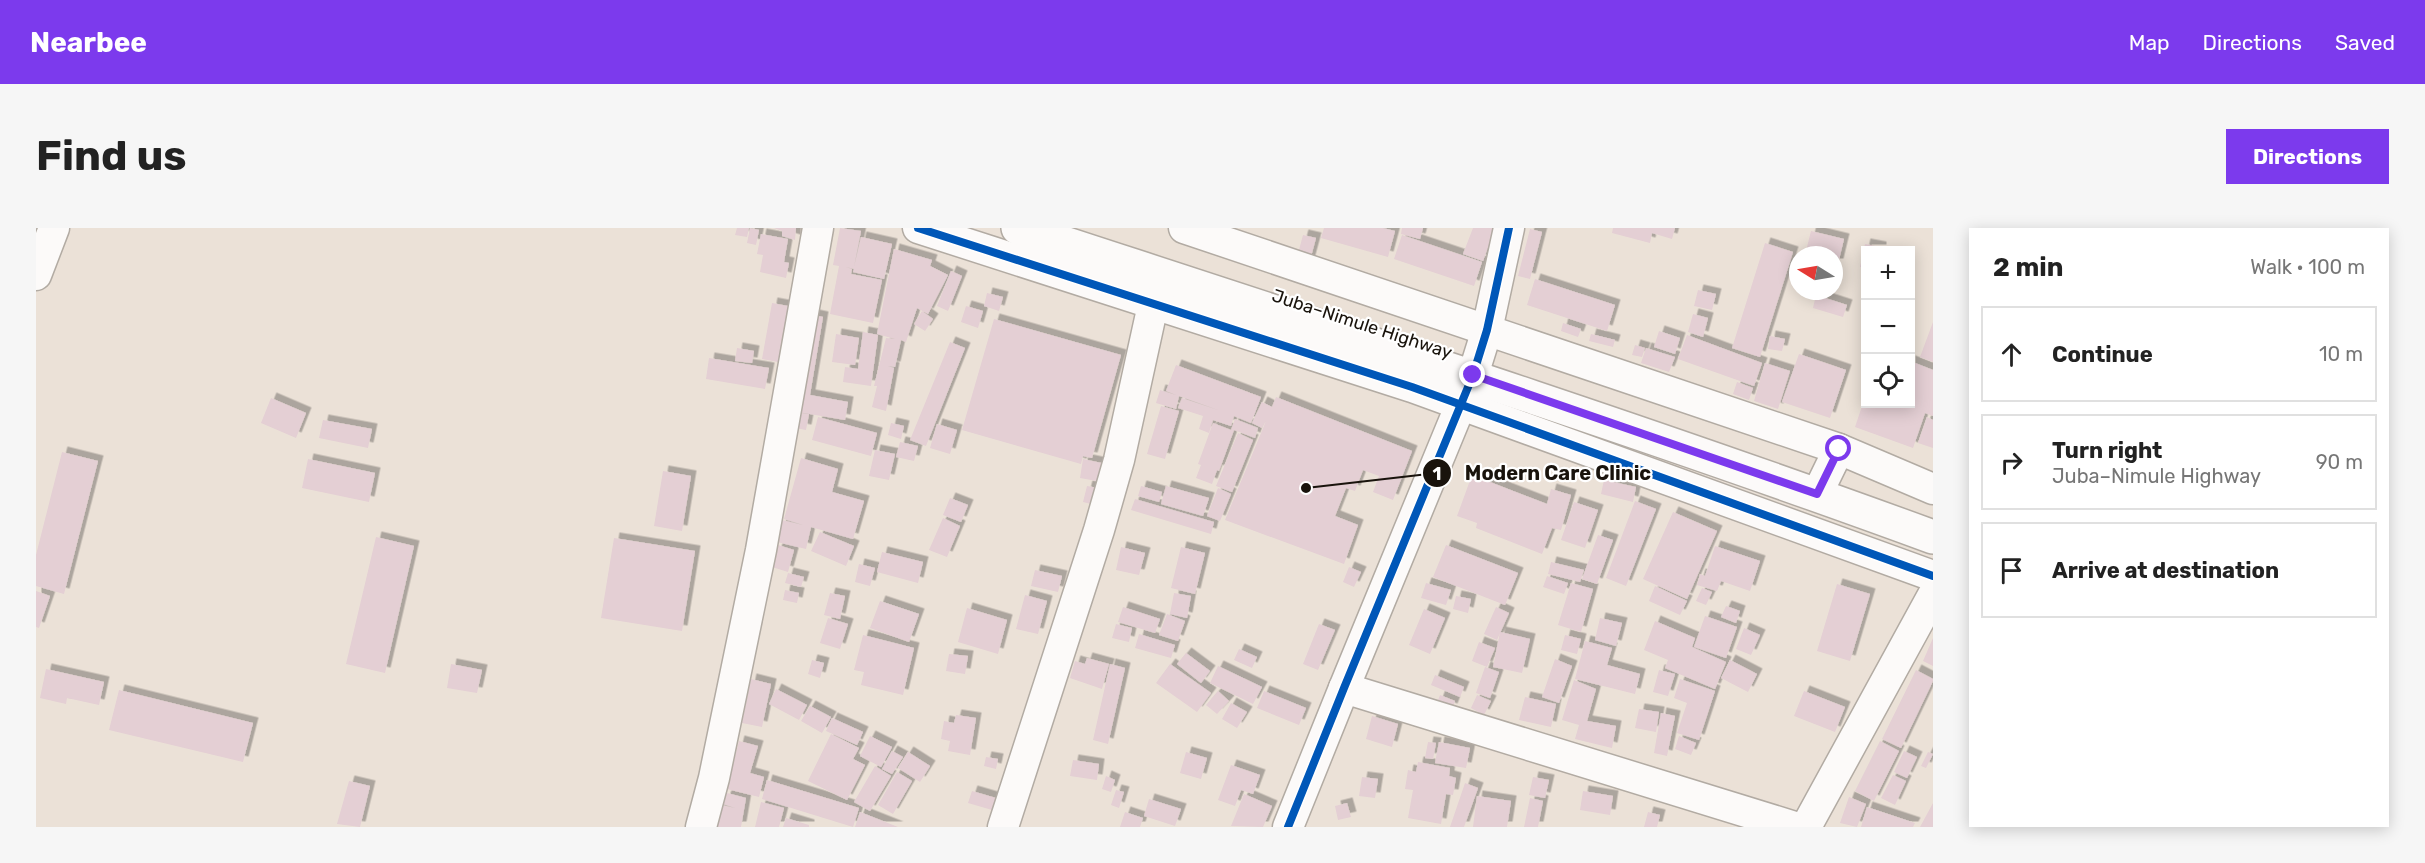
<!DOCTYPE html>
<html lang="en">
<head>
<meta charset="utf-8">
<style>
  :root { --surface:#fff; --page:#f6f6f6; --text:#222; --muted:#767676; --line:#e0e0e0; --accent:#7c3aed }
  body { margin:0; font-family:Rubik,sans-serif; background:var(--page); color:var(--text) }
  .controls { position:absolute; right:18px; top:18px; display:grid; overflow:hidden; border-radius:0px; box-shadow:0 3px 15px #0003 }
  .controls button { width:54px; height:54px; display:grid; place-items:center; padding:0; border:0; border-bottom:2px solid var(--line); background:var(--surface); color:var(--text); font:30px sans-serif }
  .compass { position:absolute; left:1753px; top:18px; width:54px; height:54px; border-radius:50%; background:var(--surface); box-shadow:0 3px 15px #0003; rotate:281deg }
  .stop { position:absolute; width:18px; height:18px; margin:-14px; border:4px solid #7c3aed; border-radius:50%; background:#fff }
  .stop.end { background:#7c3aed; border-color:#fff; box-shadow:0 2px 6px #0008 }
  .list { margin:0; padding:0; list-style:none }
  h2 { display:flex; justify-content:space-between; align-items:center; height:78px; margin:0; padding:0 24px; font-size:26px }
  h2 small { font-size:20px; font-weight:400; color:var(--muted) }
  .list li { display:grid; grid-template-columns:39px 1fr auto; gap:18px; align-items:center; box-sizing:border-box; height:96px; margin:0 12px 12px; padding:0 12px; border:2px solid var(--line); border-radius:0px }
  .list b { display:block; font-size:22px; white-space:nowrap }
  .list p { margin:0; font-size:20px; white-space:nowrap; color:var(--muted) }
  .list em { font-size:20px; font-style:normal; color:var(--muted) }
  .icon { flex:none; width:33px; height:33px; fill:none; stroke:currentColor; stroke-width:2; stroke-linecap:round; stroke-linejoin:round }
  .map { position:relative; flex:none; width:1897px; height:599px; overflow:hidden; border-radius:0px }
  header { display:flex; align-items:center; gap:36px; box-sizing:border-box; height:84px; padding:0 30px; background:var(--accent); color:#fff }
  header strong { font-size:28px }
  nav { display:flex; gap:33px; margin-inline-start:auto; font-size:21px }
  .intro { display:flex; align-items:center; justify-content:space-between; box-sizing:border-box; height:144px; padding:0 36px }
  h1 { margin:0; font-size:42px }
  .button { padding:15px 27px; border-radius:0px; background:var(--accent); color:#fff; font-size:21px; font-weight:700 }
  main { display:flex; gap:36px; padding:0 36px }
  aside { flex:1; background:var(--surface); border-radius:0px; box-shadow:0 3px 15px #0003 }
  .map>svg:first-child { display:block }
</style>
</head>
<body>
<header>
<strong>Nearbee</strong>
<nav><a>Map</a><a>Directions</a><a>Saved</a></nav>
</header>
<div class="intro"><h1>Find us</h1><a class="button">Directions</a></div>
<main>
<div class="map">
<svg width="1897" height="599" viewBox="0 0 1897 599">
  <defs>
    <filter id="shadow"><feDropShadow dx="5.5" dy="-5.5" stdDeviation="0" flood-color="#0004"/></filter>
  </defs>
  <rect width="100%" height="100%" fill="#ebe1d7"/>
  <g fill="#e4cfd4" filter="url(#shadow)">
    <path d="M701,0H713L711,9L699,7Z"/>
    <path d="M714,0L723,2L720,17L711,15Z"/>
    <path d="M738,0H760L759,12L746,8V3Z"/>
    <path d="M804,0L825,3L818,39L825,9L856,16L848,51L817,44L818,41L810,39L816,41L815,46L846,52L837,95L794,86L803,38L797,37Z"/>
    <path d="M1288,0H1347L1359,3L1352,29L1285,10Z"/>
    <path d="M1366,0H1387L1384,11L1365,6Z"/>
    <path d="M1437,0H1459L1447,33L1427,26Z"/>
    <path d="M1577,0H1639L1636,11L1616,5L1614,15L1576,5Z"/>
    <path d="M1494,1L1506,4L1494,51L1482,48Z"/>
    <path d="M1775,3L1808,11L1802,36H1798V27H1769Z"/>
    <path d="M725,6L752,11L748,34L753,35L750,50L724,44L727,27L721,26Z"/>
    <path d="M1267,7L1280,10L1273,36L1260,33Z"/>
    <path d="M1366,7L1446,34L1438,58L1358,31Z"/>
    <path d="M1729,15L1757,24L1724,129L1696,120Z"/>
    <path d="M1829,16L1845,19V22H1830V40L1824,39Z"/>
    <path d="M858,21L896,32L894,38L912,47L892,86L881,80L870,114L865,112L859,139L852,138L858,140L850,183L836,179L841,158H838L850,110L859,111L841,106Z"/>
    <path d="M915,43L926,48L912,83L901,78Z"/>
    <path d="M1499,51L1579,77L1571,103L1491,77Z"/>
    <path d="M1662,62L1680,66L1676,82L1658,78Z"/>
    <path d="M951,65L967,69L963,83L948,78Z"/>
    <path d="M1780,67L1811,77L1807,89L1777,80Z"/>
    <path d="M736,75L752,78L742,134L726,131Z"/>
    <path d="M930,78L947,83L942,100L925,94Z"/>
    <path d="M886,83L897,91L889,103L878,96Z"/>
    <path d="M773,86L787,89L774,167L812,174L809,192L756,183Z"/>
    <path d="M1657,86L1672,90L1667,109L1652,104Z"/>
    <path d="M958,91L1085,127L1056,230L1047,228L1045,236L926,202Z"/>
    <path d="M1897,94V134L1884,129Z"/>
    <path d="M1527,95L1545,101L1542,109L1525,103Z"/>
    <path d="M1623,103L1644,110L1639,126L1618,119Z"/>
    <path d="M827,104L842,107L835,158L807,154L809,139L822,141Z"/>
    <path d="M800,106L823,110L819,137L796,134Z"/>
    <path d="M1555,106L1579,112L1577,119L1553,113Z"/>
    <path d="M1651,107L1726,135L1718,158L1642,131Z"/>
    <path d="M1734,108L1749,111L1746,123L1732,121Z"/>
    <path d="M914,114L929,120L890,218L874,212Z"/>
    <path d="M1599,117L1609,120L1606,129L1596,127Z"/>
    <path d="M701,120L718,123L716,135L699,133Z"/>
    <path d="M1610,120L1639,129L1633,144L1605,135Z"/>
    <path d="M1763,126L1810,142L1794,190L1746,174Z"/>
    <path d="M673,130L733,140L729,161L670,151Z"/>
    <path d="M1874,133L1897,142V188L1889,185L1877,220L1819,199L1829,169L1830,176H1874Z"/>
    <path d="M1729,135L1754,143L1742,181L1718,173Z"/>
    <path d="M1140,137L1225,169L1215,195L1198,188L1195,198L1177,192L1173,205L1163,201L1167,188L1142,180L1146,170L1182,182L1143,168L1140,181L1120,175L1124,162L1140,167L1130,163Z"/>
    <path d="M1701,154L1717,160L1713,172L1697,166Z"/>
    <path d="M1240,169L1376,223L1357,272L1337,264L1343,248L1327,242L1319,263L1310,260L1299,288L1322,297L1308,336L1189,292L1230,193L1226,200L1216,195L1226,174L1236,179Z"/>
    <path d="M235,170L270,185L260,210L225,195Z"/>
    <path d="M1125,178L1143,183L1129,231L1111,226Z"/>
    <path d="M757,184L773,186L770,202L754,199Z"/>
    <path d="M782,189L841,205L835,228L776,212Z"/>
    <path d="M1891,189L1897,192V220L1882,215Z"/>
    <path d="M1199,191L1222,200L1219,210L1198,202L1183,243L1181,242L1176,256L1160,250L1165,237L1162,236L1177,195L1195,202Z"/>
    <path d="M287,192L336,201L332,220L283,210Z"/>
    <path d="M855,195L868,198L865,211L852,207Z"/>
    <path d="M901,196L921,202L914,226L894,220Z"/>
    <path d="M1202,205L1217,212L1196,264L1180,258Z"/>
    <path d="M864,214L882,218L878,233L860,229Z"/>
    <path d="M839,222L859,226L853,252L833,248Z"/>
    <path d="M26,224L62,233L28,366L0,358V327Z"/>
    <path d="M765,230L802,241L796,264L828,273L817,311L775,299L770,321L741,314L746,292L767,297L748,291Z"/>
    <path d="M272,231L339,245L333,274L266,260Z"/>
    <path d="M1047,231L1075,237L1072,255L1044,250Z"/>
    <path d="M627,243L655,248L646,303L618,298Z"/>
    <path d="M1436,247L1511,276L1515,261L1535,267L1525,302L1516,300L1506,326L1440,300L1441,295L1421,288Z"/>
    <path d="M1568,252L1600,259L1597,274L1565,266Z"/>
    <path d="M1051,258L1067,261L1063,278L1047,274Z"/>
    <path d="M1105,258L1126,264L1123,274L1102,268Z"/>
    <path d="M1130,258L1173,270L1167,288L1125,276Z"/>
    <path d="M1182,260L1195,266L1184,293L1171,288Z"/>
    <path d="M914,270L932,277L925,294L907,287Z"/>
    <path d="M1099,271L1178,294L1175,306L1095,282Z"/>
    <path d="M1599,273L1620,281L1590,358L1570,350Z"/>
    <path d="M1538,274L1562,282L1549,320L1525,312Z"/>
    <path d="M1637,284L1681,303L1651,371L1607,351Z"/>
    <path d="M907,290L924,298L911,329L893,322Z"/>
    <path d="M784,304L818,318L810,338L775,323Z"/>
    <path d="M1562,307L1577,312L1561,356L1546,351Z"/>
    <path d="M340,309L378,318L349,445L310,436Z"/>
    <path d="M578,310L659,323L646,403L565,390Z"/>
    <path d="M742,317L758,322L752,344L736,339Z"/>
    <path d="M1410,317L1482,345L1469,377L1397,349Z"/>
    <path d="M1679,318L1724,333L1714,363L1685,353L1681,363L1661,357L1664,346L1669,348Z"/>
    <path d="M1085,319L1109,325L1103,347L1080,342Z"/>
    <path d="M1145,319L1169,325L1159,366L1135,360Z"/>
    <path d="M846,324L887,334L882,355L841,344Z"/>
    <path d="M1515,334L1548,342L1544,354L1512,346Z"/>
    <path d="M823,336L839,340L834,358L819,354Z"/>
    <path d="M1313,339L1325,344L1318,359L1307,354Z"/>
    <path d="M999,342L1026,348L1022,364L995,358Z"/>
    <path d="M752,345L768,349L765,359L749,355Z"/>
    <path d="M1511,348L1532,355L1528,366L1507,359Z"/>
    <path d="M1390,355L1415,362L1410,377L1385,370Z"/>
    <path d="M1535,355L1557,361L1545,404L1522,397Z"/>
    <path d="M1801,356L1834,366L1814,433L1781,423Z"/>
    <path d="M1619,358L1651,373L1644,387L1613,373Z"/>
    <path d="M1666,360L1676,364L1670,377L1660,373Z"/>
    <path d="M749,362L763,365L761,375L747,372Z"/>
    <path d="M0,363L14,368L3,400L0,399Z"/>
    <path d="M794,365L809,368L804,391L788,387Z"/>
    <path d="M1138,365L1155,368L1151,390L1134,386Z"/>
    <path d="M989,367L1011,373L1002,406L980,401Z"/>
    <path d="M1420,368L1435,371L1432,385L1417,381Z"/>
    <path d="M844,373L883,386L873,414L834,400Z"/>
    <path d="M1690,378L1704,383L1700,395L1685,389Z"/>
    <path d="M1087,379L1124,391L1119,405L1082,394Z"/>
    <path d="M1460,379L1473,385L1461,412L1448,406Z"/>
    <path d="M931,380L971,392L962,426L922,414Z"/>
    <path d="M1388,381L1409,390L1394,426L1373,417Z"/>
    <path d="M1131,386L1149,393L1142,413L1123,407Z"/>
    <path d="M1669,388L1701,399L1690,430L1658,419Z"/>
    <path d="M792,390L812,396L804,421L784,415Z"/>
    <path d="M1564,390L1586,395L1580,418L1559,412Z"/>
    <path d="M1619,393L1659,410L1656,419L1690,434L1679,461L1629,440L1632,432L1608,422Z"/>
    <path d="M1080,396L1096,400L1093,414L1076,410Z"/>
    <path d="M1283,396L1299,402L1282,442L1267,436Z"/>
    <path d="M1708,400L1724,407L1715,427L1700,421Z"/>
    <path d="M1464,404L1494,411L1486,445L1457,439Z"/>
    <path d="M1103,406L1139,417L1135,430L1099,420Z"/>
    <path d="M827,407L878,420L867,467L825,457L828,444L818,442Z"/>
    <path d="M1529,407L1545,411L1541,426L1525,422Z"/>
    <path d="M1897,410V438L1887,433Z"/>
    <path d="M1549,413L1576,420L1571,437L1604,446L1599,466L1539,451Z"/>
    <path d="M1443,414L1459,420L1451,439L1436,433Z"/>
    <path d="M1203,421L1221,429L1216,440L1198,432Z"/>
    <path d="M1150,425L1174,443L1165,455L1141,436Z"/>
    <path d="M913,426L932,428L929,446L910,443Z"/>
    <path d="M1051,430L1073,436L1066,461L1034,450L1039,433L1049,436Z"/>
    <path d="M1519,431L1536,438L1523,475L1506,469Z"/>
    <path d="M776,432L788,435L784,450L772,446Z"/>
    <path d="M1694,432L1721,446L1712,464L1685,450Z"/>
    <path d="M415,436L446,442L441,465L411,460Z"/>
    <path d="M1074,436L1089,440L1072,516L1057,512Z"/>
    <path d="M1134,436L1175,465L1161,484L1120,455Z"/>
    <path d="M1182,438L1226,459L1217,476L1174,455Z"/>
    <path d="M1449,439L1463,444L1454,470L1440,465Z"/>
    <path d="M10,441L68,454L63,477L31,470L30,476L4,470Z"/>
    <path d="M1623,442L1639,446L1632,468L1617,464Z"/>
    <path d="M1880,442L1897,451V453L1865,520L1846,511Z"/>
    <path d="M1399,447L1428,459L1424,469L1395,457Z"/>
    <path d="M715,451L735,456L726,499L706,495Z"/>
    <path d="M1644,451L1679,463L1663,512L1641,505L1651,475L1638,470Z"/>
    <path d="M1538,452L1560,461L1551,493L1580,498L1576,520L1539,511L1543,497L1526,492Z"/>
    <path d="M740,461L771,477L763,492L733,476Z"/>
    <path d="M83,462L217,495L207,534L73,502Z"/>
    <path d="M1182,463L1193,473L1181,486L1170,477Z"/>
    <path d="M1228,463L1270,480L1263,497L1221,480Z"/>
    <path d="M1768,463L1809,479L1799,504L1758,488Z"/>
    <path d="M1404,467L1419,473L1416,481L1401,475Z"/>
    <path d="M1441,467L1455,473L1448,487L1435,480Z"/>
    <path d="M1489,469L1520,476L1515,499L1483,492Z"/>
    <path d="M1195,475L1211,484L1201,500L1186,491Z"/>
    <path d="M774,478L795,489L786,505L765,493Z"/>
    <path d="M1603,481L1623,484L1620,504L1599,500Z"/>
    <path d="M1625,485L1639,488L1631,528L1618,525Z"/>
    <path d="M920,487L940,490L934,527L912,523L914,513L905,511L908,493L918,495Z"/>
    <path d="M1336,488L1362,496L1356,519L1330,511Z"/>
    <path d="M796,490L827,504L821,517L790,503Z"/>
    <path d="M795,506L823,520L817,531L829,537L811,572L772,553Z"/>
    <path d="M834,508L856,519L845,539L824,528Z"/>
    <path d="M1643,508L1660,515L1655,527L1639,521Z"/>
    <path d="M703,513L722,518L714,545L728,549L723,569L691,561Z"/>
    <path d="M1844,513L1863,523L1838,573L1819,563Z"/>
    <path d="M1392,514L1400,515L1397,531L1389,530Z"/>
    <path d="M1403,514L1434,520L1430,540L1399,535Z"/>
    <path d="M856,523L867,529L856,546L846,541Z"/>
    <path d="M1868,523L1881,529L1871,550L1858,544Z"/>
    <path d="M872,524L894,538L884,554L862,540Z"/>
    <path d="M1150,524L1171,530L1165,551L1144,545Z"/>
    <path d="M1892,524L1897,526L1890,540L1885,538Z"/>
    <path d="M950,529L962,531L960,541L948,538Z"/>
    <path d="M1037,532L1063,536L1061,552L1034,548Z"/>
    <path d="M1382,534L1414,540L1413,548L1420,550L1417,567L1410,566L1405,596L1372,590L1377,562L1369,561L1372,542L1380,544Z"/>
    <path d="M1195,537L1224,547L1217,566L1205,562L1199,578L1182,572Z"/>
    <path d="M839,538L855,548L834,583L818,574Z"/>
    <path d="M861,544L876,553L857,586L842,577Z"/>
    <path d="M1857,547L1870,553L1859,577L1845,570Z"/>
    <path d="M1070,548L1079,552L1075,564L1066,561Z"/>
    <path d="M1326,549L1342,551L1339,570L1323,568Z"/>
    <path d="M1497,549L1513,552L1509,570L1493,567Z"/>
    <path d="M731,552L823,580L817,599L726,571Z"/>
    <path d="M313,553L334,558L324,599L301,596Z"/>
    <path d="M1429,555L1442,560L1428,599H1414Z"/>
    <path d="M1080,562L1088,564L1083,580L1075,577Z"/>
    <path d="M936,563L960,570L956,582L932,575Z"/>
    <path d="M1547,563L1577,568L1574,587L1544,582Z"/>
    <path d="M691,565L710,570L705,599H675L681,576L699,580L687,576Z"/>
    <path d="M1208,566L1236,578L1227,599L1195,598Z"/>
    <path d="M1441,568L1475,573L1471,599H1437Z"/>
    <path d="M1813,569L1830,576L1821,599L1804,595Z"/>
    <path d="M1494,570L1507,573L1502,599H1488Z"/>
    <path d="M1113,571L1145,581L1139,598L1108,588Z"/>
    <path d="M725,574L748,580L743,599H719Z"/>
    <path d="M1311,575L1315,589L1302,592L1299,578Z"/>
    <path d="M1897,575V599H1884Z"/>
    <path d="M1831,579L1879,595L1877,599H1825Z"/>
    <path d="M824,584L862,599H819Z"/>
    <path d="M1089,584L1107,590L1104,599H1084Z"/>
    <path d="M1612,584L1624,587L1621,599H1608Z"/>
    <path d="M750,590L773,597V599H747Z"/>
  </g>
  <g fill="none" stroke-linecap="round" stroke-linejoin="round">
    <defs>
      <g id="street">
        <path d="M882,0L1376,159L1897,348"/>
        <path d="M1148,0L1803,221L1897,261"/>
        <path d="M0,47L18,0"/>
        <path d="M1781,266L1803,221"/>
        <path d="M1308,460L1759,599"/>
        <path d="M665,599L678,550L725,322L782,0"/>
        <path d="M967,599L1063,302L1083,232L1122,54"/>
        <path d="M1252,599L1308,460L1437,147L1451,102L1473,0"/>
        <path d="M1770,599L1897,367"/>
      </g>
      <path id="primary" d="M982,0C1288,100 1594,198 1897,309"/>
    </defs>
    <use href="#street" stroke="#b2aba3" stroke-width="33"/>
    <use href="#primary" stroke="#b2aba3" stroke-width="36"/>
    <use href="#street" stroke="#fcfaf9" stroke-width="30"/>
    <use href="#primary" stroke="#fcfaf9" stroke-width="33"/>
    <defs>
      <g id="cycleway">
        <path d="M882,0L1376,159L1897,348"/>
        <path d="M1252,599L1308,460L1437,147L1451,102L1473,0"/>
      </g>
    </defs>
    <use href="#cycleway" stroke="#fff" stroke-width="11"/>
    <use href="#cycleway" stroke="#0057b8" stroke-width="8"/>
  </g>
  <g fill="none" stroke-linecap="round" stroke-linejoin="round">
    <path stroke="#7c3aed" stroke-width="8" d="M1437,147L1781,266L1803,221"/>
  </g>
  <g text-anchor="middle" dominant-baseline="central" stroke-width="4.5" stroke-linejoin="round" paint-order="stroke">
    <g font-size="18" fill="#19130c" stroke="#fff">
      <text transform="translate(1326 96) rotate(18)">Juba–Nimule Highway</text>
    </g>
  </g>
  <path fill="none" stroke="#19130c" stroke-width="2" d="M1270 260L1401 245"/>
  <g fill="#19130c" stroke="#fff" stroke-width="2">
    <circle cx="1270" cy="260" r="6"/>
    <circle cx="1401" cy="245" r="15"/>
  </g>
  <g font-size="18" text-anchor="middle" font-weight="bold" fill="#fff">
    <text x="1401" y="252">1</text>
  </g>
  <g font-size="20" text-anchor="middle" font-weight="bold" fill="#19130c" stroke="#fff" stroke-width="4.5" stroke-linejoin="round" paint-order="stroke">
    <text x="1522" y="252">Modern Care Clinic</text>
  </g>
</svg>
<div class="controls">
<button>+</button>
<button>−</button>
<button><svg class="icon" aria-label="locate" viewBox="0 0 24 24"><circle cx="12" cy="12" r="6"/><path d="M12 2v4M12 18v4M2 12h4M18 12h4"/></svg></button>
</div>
<svg class="compass" viewBox="-18 -18 36 36"><path d="M0-13l5 13h-10z" fill="#e53935"/><path d="M0 13l5-13h-10z" fill="#767676"/></svg>
<div class="stop" style="left:1803px;top:221px"></div>
<div class="stop end" style="left:1437px;top:147px"></div>
</div>
<aside>
<h2>2 min<small>Walk · 100 m</small></h2>
<ul class="list">
<li><svg class="icon" aria-label="ahead" viewBox="0 0 24 24"><path d="M12 20V5M6 11l6-6 6 6"/></svg><div><b>Continue</b></div><em>10 m</em></li>
<li><svg class="icon" aria-label="right" viewBox="0 0 24 24"><path d="M7 20v-9h11M14 6l5 5-5 5"/></svg><div><b>Turn right</b><p>Juba–Nimule Highway</p></div><em>90 m</em></li>
<li><svg class="icon" aria-label="arrive" viewBox="0 0 24 24"><path d="M6 21V4h12l-3 4 3 4H6"/></svg><div><b>Arrive at destination</b></div></li>
</ul>
</aside>
</main>
</body>
</html>
